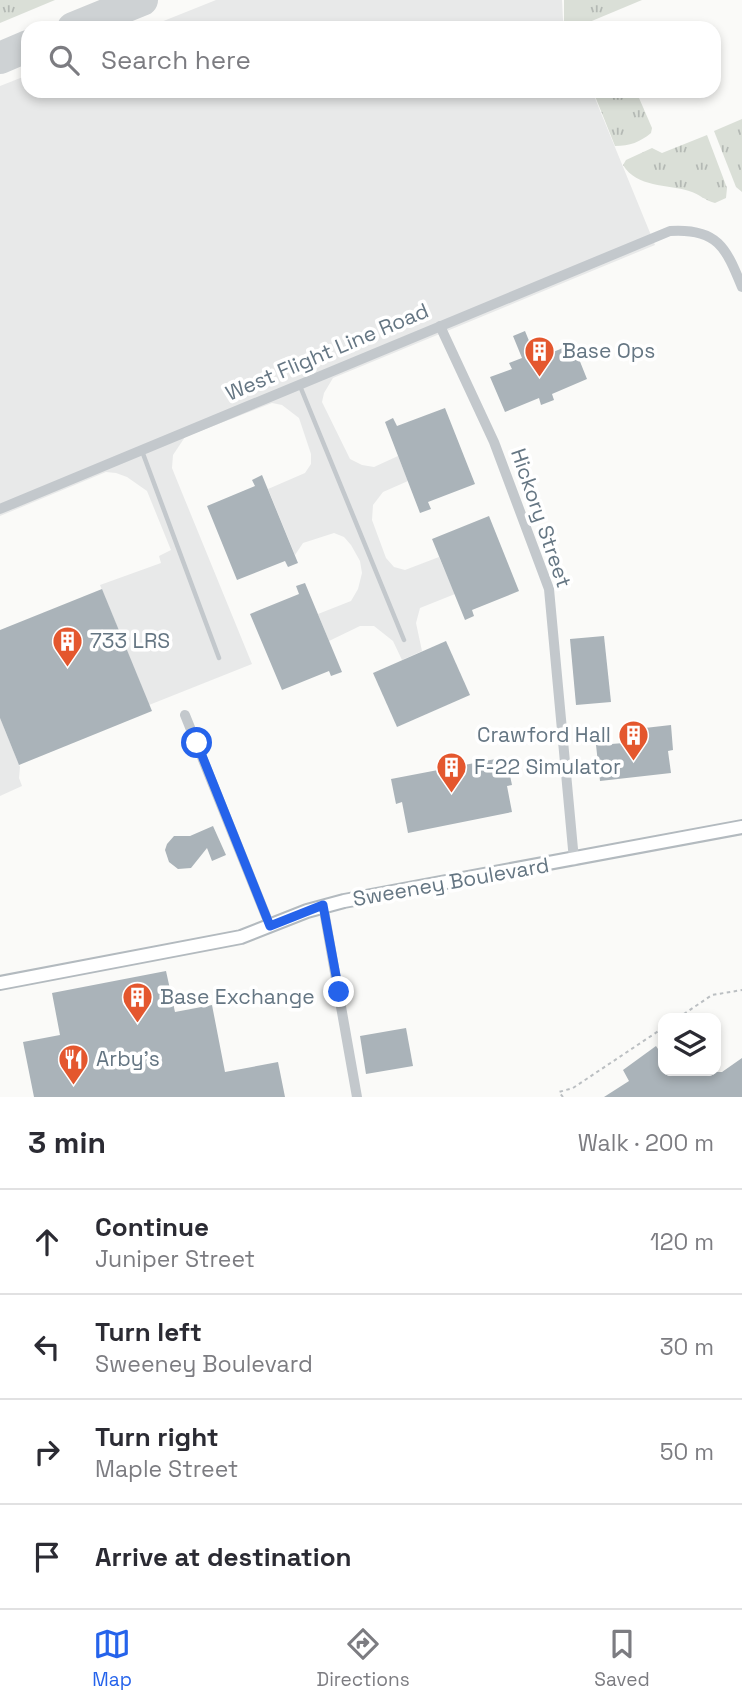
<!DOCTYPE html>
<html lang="en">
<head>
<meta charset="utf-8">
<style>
  :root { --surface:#fff; --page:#f2f2f3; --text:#2b2b33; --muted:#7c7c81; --line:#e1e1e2; --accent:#2563eb }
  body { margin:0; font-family:"Space Grotesk",sans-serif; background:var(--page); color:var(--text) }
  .controls { position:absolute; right:21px; bottom:21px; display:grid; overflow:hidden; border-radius:14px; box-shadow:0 4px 10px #0003 }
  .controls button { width:63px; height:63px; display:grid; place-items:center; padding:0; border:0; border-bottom:2px solid var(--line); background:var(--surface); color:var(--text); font:35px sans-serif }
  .stop { position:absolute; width:21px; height:21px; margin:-16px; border:5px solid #2563eb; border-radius:50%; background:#fff }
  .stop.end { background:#2563eb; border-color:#fff; box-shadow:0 2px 7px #0008 }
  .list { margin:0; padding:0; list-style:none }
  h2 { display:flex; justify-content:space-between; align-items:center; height:91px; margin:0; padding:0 28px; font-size:30px }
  h2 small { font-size:23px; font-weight:400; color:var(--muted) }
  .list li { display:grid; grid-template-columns:46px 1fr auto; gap:21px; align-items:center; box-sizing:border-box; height:105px; padding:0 28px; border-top:2px solid var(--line) }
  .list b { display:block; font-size:26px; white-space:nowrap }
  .list p { margin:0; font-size:23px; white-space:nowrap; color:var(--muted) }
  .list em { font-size:23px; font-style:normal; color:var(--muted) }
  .icon { flex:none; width:38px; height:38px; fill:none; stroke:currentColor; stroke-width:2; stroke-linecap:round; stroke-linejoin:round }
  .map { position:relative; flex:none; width:742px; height:1097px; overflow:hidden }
  .search { position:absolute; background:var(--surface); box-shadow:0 4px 10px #0003; left:21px; right:21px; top:21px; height:77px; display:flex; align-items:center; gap:18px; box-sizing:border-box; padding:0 24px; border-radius:21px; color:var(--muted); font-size:26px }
  .sheet { height:511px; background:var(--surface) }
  nav { display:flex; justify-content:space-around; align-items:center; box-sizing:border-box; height:98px; border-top:2px solid var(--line); background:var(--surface); font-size:19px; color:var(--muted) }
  nav a { display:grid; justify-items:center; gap:4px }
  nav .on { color:var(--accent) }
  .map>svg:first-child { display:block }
  .built { fill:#e8e9e9 }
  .grass { fill:url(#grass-tufts) }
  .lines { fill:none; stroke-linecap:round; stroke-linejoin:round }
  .taxiway { stroke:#ced2d4; stroke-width:32 }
  .building { fill:#aab3b9 }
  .secondary-casing { stroke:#b3babf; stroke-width:16 }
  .path { stroke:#bbbfc2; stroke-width:2; stroke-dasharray:3.5 3.5; stroke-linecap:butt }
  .lane { stroke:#c3c8cc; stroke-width:4.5 }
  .street { stroke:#c3c8cc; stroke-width:10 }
  .secondary { stroke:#fff; stroke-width:12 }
  .route { stroke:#2563eb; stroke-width:9 }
  .labels { text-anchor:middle; stroke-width:7; stroke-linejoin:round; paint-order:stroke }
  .poi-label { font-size:21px; fill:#657683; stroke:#fff; text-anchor:start }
  .street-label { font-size:21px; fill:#657683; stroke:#fff }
</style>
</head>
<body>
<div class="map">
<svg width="742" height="1097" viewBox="0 0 742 1097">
  <defs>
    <pattern id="grass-tufts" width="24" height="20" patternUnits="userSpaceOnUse" patternTransform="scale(1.75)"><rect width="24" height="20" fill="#dadfd7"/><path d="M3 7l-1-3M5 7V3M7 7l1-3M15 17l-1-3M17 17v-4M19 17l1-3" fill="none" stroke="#b4b9b4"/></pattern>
  </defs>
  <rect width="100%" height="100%" fill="#fafaf8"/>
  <!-- built -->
  <g class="built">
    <polygon points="216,0 562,0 563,20 566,28 146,28"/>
    <polygon points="28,75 28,91 592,91 655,245 333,378 324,393 322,402 350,459 362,465 374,467 398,456 408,481 383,492 373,505 372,520 386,558 394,567 405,570 439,557 455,594 420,608 416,623 422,651 402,660 393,641 374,626 360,626 329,641 318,614 351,601 358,589 362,573 360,561 351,545 344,537 334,533 303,543 295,555 268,489 305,473 311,464 311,454 299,418 282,405 272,403 185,437 173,455 172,468 176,478 252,664 149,705 100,585 161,563 159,556 171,550 147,491 127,477 116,473 106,472 0,516 0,86"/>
    <polygon points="0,718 20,767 19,778 22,786 0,796"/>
  </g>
  <!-- grass -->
  <g class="grass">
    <polygon points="0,0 55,0 0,23"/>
    <polygon points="564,0 642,0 575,28 567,28 564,21"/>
    <path d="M593,91H636L652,128L651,133C640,142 630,146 615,146Z"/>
    <polygon points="742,119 742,192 736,187 714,131"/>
    <path d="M707,135L727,188L726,198L715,203C706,201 699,194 689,191C667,184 637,188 623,165L626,160L652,148L662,153Z"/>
  </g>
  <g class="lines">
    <!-- taxiway -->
    <g class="taxiway">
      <polyline points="73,28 142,0"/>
      <polyline points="0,58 28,46"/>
    </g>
  </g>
  <!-- building -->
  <g class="building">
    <polygon points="525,331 534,353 546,349 548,354 573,344 587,379 552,394 554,400 541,405 539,398 505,412 490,377 512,369 509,363 522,358 513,336"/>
    <polygon points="445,408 475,484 428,502 431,509 420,513 385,422 393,418 397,426"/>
    <polygon points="262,475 298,563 288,567 285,561 237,580 207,506 255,486 252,480"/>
    <polygon points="489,516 519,591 472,610 474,616 465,620 432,539"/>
    <polygon points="305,583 342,672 331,676 329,671 282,690 250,614 299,594 296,586"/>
    <polygon points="102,589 152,711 19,765 0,718 0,630"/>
    <polygon points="604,636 611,702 576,705 570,639"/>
    <polygon points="446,641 470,695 397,727 373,673"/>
    <polygon points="671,725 673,750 668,751 671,773 600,781 595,736 611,735 611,744 637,742 636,729"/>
    <polygon points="506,757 512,785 507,786 512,812 408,833 402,802 396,804 391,779"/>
    <polygon points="213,826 226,855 212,861 207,848 191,868 178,869 169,862 165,850 167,844 174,836 190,836"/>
    <polygon points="166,971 175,1012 212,1005 225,1072 278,1062 285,1097 34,1097 23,1042 60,1035 52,993"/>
    <polygon points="406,1028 413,1066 366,1074 360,1036"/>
    <polygon points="656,1046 660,1052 663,1050 663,1071 722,1072 742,1058 742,1097 604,1097 629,1081 623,1070"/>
  </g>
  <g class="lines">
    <defs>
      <polyline id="secondary" points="0,983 241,937 307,911 344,901 742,827"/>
    </defs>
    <!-- secondary casing -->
    <use href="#secondary" class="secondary-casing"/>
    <!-- path -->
    <g class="path">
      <polyline points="678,1018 712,995 742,990"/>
      <polyline points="563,1097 559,1092 573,1088 663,1028"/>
    </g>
    <!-- lane -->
    <g class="lane">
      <polyline points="300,386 404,640"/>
      <polyline points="142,451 219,658"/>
    </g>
    <!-- street -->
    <g class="street">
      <polyline points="440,326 494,442 549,589 574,860"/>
      <path d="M0,509L670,231C718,228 726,248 742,287"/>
      <polyline points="185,715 270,926"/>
      <polyline points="323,905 357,1097"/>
    </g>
    <!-- secondary -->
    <use href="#secondary" class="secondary"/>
  </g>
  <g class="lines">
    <!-- route -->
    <polyline class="route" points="197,743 270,926 323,905 339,992"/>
  </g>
  <!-- icons -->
  <defs>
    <symbol id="building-pin" viewBox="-11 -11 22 30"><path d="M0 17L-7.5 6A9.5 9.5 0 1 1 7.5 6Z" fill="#e4572e" stroke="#fff"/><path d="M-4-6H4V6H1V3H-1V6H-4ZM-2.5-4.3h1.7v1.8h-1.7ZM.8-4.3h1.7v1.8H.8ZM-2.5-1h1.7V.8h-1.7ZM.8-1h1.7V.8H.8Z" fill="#fff"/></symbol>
    <symbol id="restaurant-pin" viewBox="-11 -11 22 30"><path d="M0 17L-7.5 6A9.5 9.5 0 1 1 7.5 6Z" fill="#e4572e" stroke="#fff"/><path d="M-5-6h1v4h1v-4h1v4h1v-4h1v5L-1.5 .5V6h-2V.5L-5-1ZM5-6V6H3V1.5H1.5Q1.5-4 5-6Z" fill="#fff"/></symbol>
  </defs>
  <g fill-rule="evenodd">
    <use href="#building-pin" x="522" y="334" width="35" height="47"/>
    <use href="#building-pin" x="50" y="624" width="35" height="47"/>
    <use href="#building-pin" x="616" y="718" width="35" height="47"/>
    <use href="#building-pin" x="434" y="750" width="35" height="47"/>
    <use href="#building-pin" x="120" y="980" width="35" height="47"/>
    <use href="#restaurant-pin" x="56" y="1042" width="35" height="47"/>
  </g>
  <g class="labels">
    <!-- poi labels -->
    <g class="poi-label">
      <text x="562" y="358">Base Ops</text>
      <text x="90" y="648">733 LRS</text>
      <text x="611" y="742" text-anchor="end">Crawford Hall</text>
      <text x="474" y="774">F-22 Simulator</text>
      <text x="160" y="1004">Base Exchange</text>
      <text x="96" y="1066">Arby's</text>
    </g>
    <!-- street labels -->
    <g class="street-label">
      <text transform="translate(327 352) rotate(-23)" y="7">West Flight Line Road</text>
      <text transform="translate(541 518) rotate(71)" y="7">Hickory Street</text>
      <text transform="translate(451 882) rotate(-10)" y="7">Sweeney Boulevard</text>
    </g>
  </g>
</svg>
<div class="controls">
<button><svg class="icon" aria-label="layers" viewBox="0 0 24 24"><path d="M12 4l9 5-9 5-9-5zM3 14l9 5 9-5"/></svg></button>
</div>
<div class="stop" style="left:197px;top:743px"></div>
<div class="stop end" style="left:339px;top:992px"></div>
<div class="search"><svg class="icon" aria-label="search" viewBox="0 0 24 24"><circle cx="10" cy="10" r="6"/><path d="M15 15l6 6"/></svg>Search here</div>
</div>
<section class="sheet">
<h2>3 min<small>Walk · 200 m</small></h2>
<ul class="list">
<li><svg class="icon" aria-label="ahead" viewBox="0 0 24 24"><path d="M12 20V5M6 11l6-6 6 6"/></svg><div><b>Continue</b><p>Juniper Street</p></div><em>120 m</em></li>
<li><svg class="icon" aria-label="left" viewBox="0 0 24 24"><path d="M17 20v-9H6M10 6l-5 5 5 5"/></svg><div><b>Turn left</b><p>Sweeney Boulevard</p></div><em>30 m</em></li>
<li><svg class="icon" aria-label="right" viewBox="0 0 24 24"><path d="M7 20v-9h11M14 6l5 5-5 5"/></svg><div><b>Turn right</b><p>Maple Street</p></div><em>50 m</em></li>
<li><svg class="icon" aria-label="arrive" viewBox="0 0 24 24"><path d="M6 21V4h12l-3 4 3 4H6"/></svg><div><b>Arrive at destination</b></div></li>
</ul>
</section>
<nav>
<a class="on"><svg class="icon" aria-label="map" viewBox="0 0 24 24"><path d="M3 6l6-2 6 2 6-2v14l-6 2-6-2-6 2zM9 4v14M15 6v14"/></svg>Map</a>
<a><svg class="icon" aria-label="directions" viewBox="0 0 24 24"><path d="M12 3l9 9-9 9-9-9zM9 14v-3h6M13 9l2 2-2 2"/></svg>Directions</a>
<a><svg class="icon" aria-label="saved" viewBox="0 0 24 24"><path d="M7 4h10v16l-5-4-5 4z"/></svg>Saved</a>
</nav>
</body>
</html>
